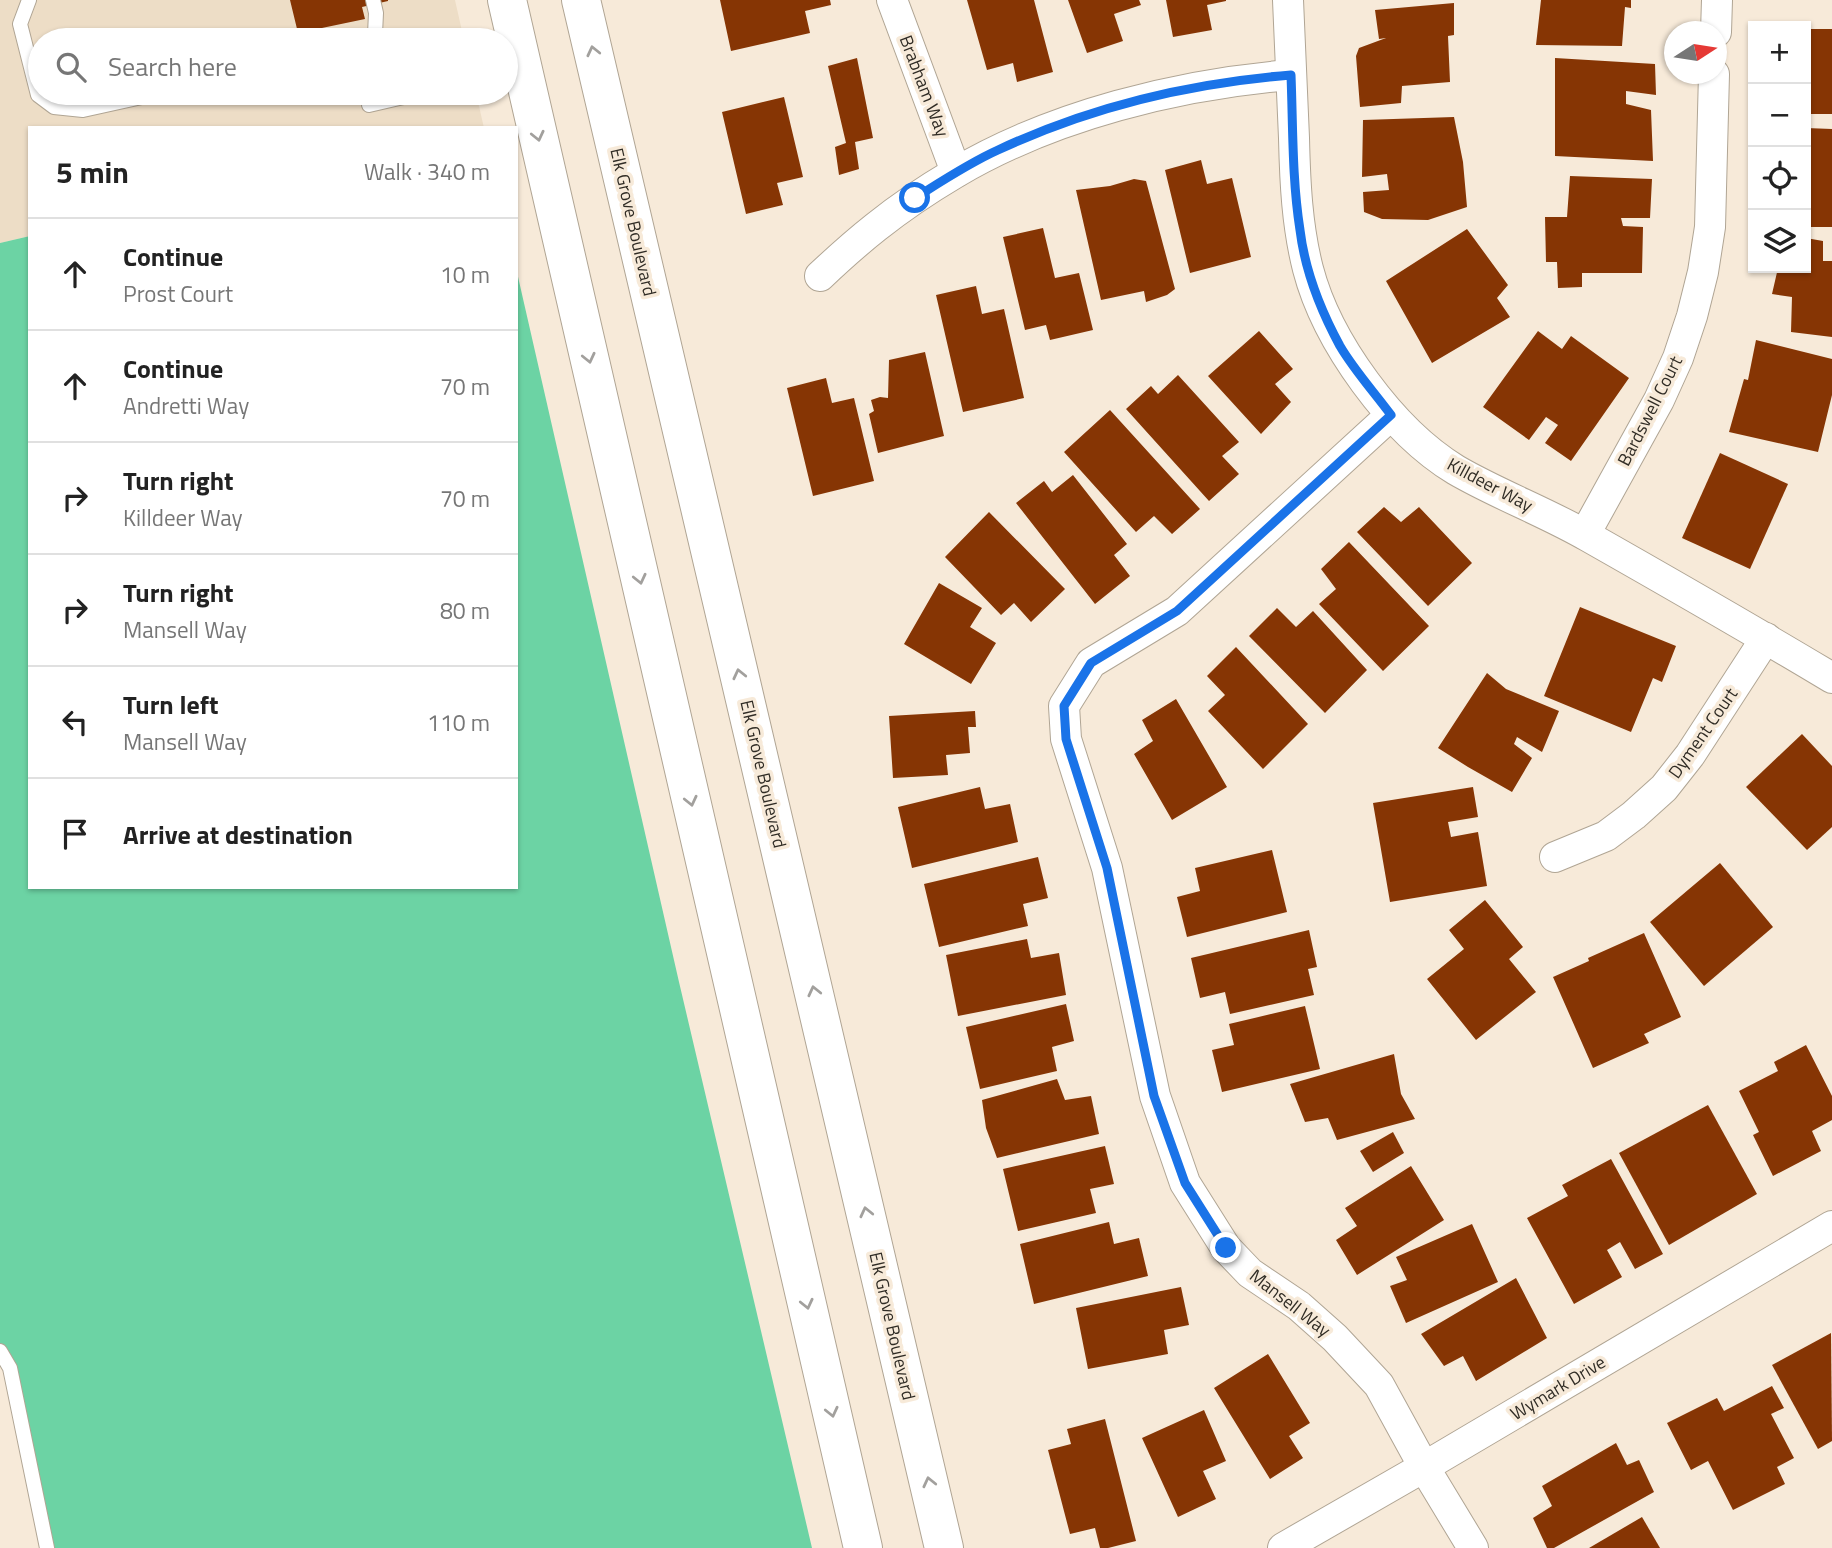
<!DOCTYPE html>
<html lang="en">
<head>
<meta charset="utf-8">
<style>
  :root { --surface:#fff; --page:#f6f6f6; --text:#222; --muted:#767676; --line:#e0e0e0 }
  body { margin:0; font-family:"Titillium Web",sans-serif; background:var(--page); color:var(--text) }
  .controls { position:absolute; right:21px; top:21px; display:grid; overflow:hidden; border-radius:0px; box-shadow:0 2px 5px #0004 }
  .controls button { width:63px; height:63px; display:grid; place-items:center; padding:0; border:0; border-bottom:2px solid var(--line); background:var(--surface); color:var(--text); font:35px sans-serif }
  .compass { position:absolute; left:1664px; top:21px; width:63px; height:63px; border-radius:50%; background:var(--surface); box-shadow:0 2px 5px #0004; rotate:78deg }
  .stop { position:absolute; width:21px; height:21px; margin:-16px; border:5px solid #1a73e8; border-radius:50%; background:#fff }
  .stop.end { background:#1a73e8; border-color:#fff; box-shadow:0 2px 7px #0008 }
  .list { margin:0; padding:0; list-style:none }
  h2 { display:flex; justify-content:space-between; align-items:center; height:91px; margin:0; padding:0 28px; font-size:30px }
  h2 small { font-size:23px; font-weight:400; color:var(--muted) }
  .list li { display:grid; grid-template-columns:46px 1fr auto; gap:21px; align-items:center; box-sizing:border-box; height:112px; padding:0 28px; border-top:2px solid var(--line) }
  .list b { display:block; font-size:26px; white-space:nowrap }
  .list p { margin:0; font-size:23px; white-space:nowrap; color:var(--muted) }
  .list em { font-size:23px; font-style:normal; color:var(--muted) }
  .icon { flex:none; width:38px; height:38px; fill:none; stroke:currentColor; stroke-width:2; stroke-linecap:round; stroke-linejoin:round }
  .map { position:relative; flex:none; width:1832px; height:1548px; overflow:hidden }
  .search { position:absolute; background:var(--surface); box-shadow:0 2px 5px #0004; left:28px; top:28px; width:490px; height:77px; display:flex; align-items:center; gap:18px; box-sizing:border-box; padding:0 24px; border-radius:38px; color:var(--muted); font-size:26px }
  .panel { position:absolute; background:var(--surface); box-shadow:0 2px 5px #0004; left:28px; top:126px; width:490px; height:763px; border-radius:0px }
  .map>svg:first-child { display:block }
  .built { fill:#edddc6 }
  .green { fill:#6cd3a4 }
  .building { fill:#863504 }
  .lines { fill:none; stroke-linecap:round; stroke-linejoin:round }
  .service-casing { stroke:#b0a594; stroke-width:16 }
  .minor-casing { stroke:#b0a594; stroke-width:32 }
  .secondary-casing { stroke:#b0a594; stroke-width:40 }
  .service { stroke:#fff; stroke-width:14 }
  .minor { stroke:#fff; stroke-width:30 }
  .secondary { stroke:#fff; stroke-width:38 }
  .oneway { stroke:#a2a09d }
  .route { stroke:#1a73e8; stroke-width:9 }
  .labels { text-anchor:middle; stroke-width:7; stroke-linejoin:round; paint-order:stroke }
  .street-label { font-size:18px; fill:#302c25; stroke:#f7ead9 }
</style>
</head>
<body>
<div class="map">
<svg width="1832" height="1548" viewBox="0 0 1832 1548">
  <rect width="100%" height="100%" fill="#f7ead9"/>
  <!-- built -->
  <polygon class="built" points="0,0 455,0 464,40 40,40 40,93 476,93 484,128 30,128 30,236 0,243"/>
  <!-- green -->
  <polygon class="green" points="30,236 30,887 516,887 516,268 679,982 812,1548 47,1548 0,1351 0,243"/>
  <!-- building -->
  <g class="building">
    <polygon points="290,0 388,0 388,1 362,7 365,19 298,33"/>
    <polygon points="720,0 830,0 831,5 805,11 810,33 731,51"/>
    <polygon points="967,0 1034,0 1053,72 1017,82 1013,63 987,70"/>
    <polygon points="1068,0 1139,0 1141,5 1114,14 1123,41 1087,53"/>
    <polygon points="1166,0 1226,0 1226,1 1207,5 1212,30 1173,37"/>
    <polygon points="1541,0 1631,0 1631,8 1625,7 1622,46 1536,45"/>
    <polygon points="1454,3 1454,35 1448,36 1450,82 1402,86 1401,103 1360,107 1356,56 1359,48 1386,38 1379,39 1375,10"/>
    <rect x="1806" y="29" width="26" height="85"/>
    <polygon points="857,58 873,138 855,142 859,169 839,175 835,147 846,143 828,66"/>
    <polygon points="1555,58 1655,64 1656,95 1626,91 1626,104 1651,110 1653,161 1555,156"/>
    <polygon points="784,97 803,177 777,183 783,205 746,214 722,112"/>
    <polygon points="1454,117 1463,162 1467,207 1428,220 1382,219 1364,212 1363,192 1389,190 1387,174 1362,177 1363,120"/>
    <polygon points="1806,128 1832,129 1832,227 1806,227"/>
    <polygon points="1201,160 1207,184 1232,178 1251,257 1190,273 1165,170"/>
    <polygon points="1570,176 1652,179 1650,218 1621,218 1623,226 1643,227 1642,273 1582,273 1582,287 1558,288 1557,262 1546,262 1545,217 1567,217"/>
    <polygon points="1134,179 1146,181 1175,289 1167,295 1146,302 1144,291 1101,300 1076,190 1110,186"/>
    <polygon points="1043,228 1055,278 1079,273 1093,330 1050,340 1046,325 1025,330 1003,237"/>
    <polygon points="1467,229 1508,285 1497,298 1510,317 1432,363 1386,281"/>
    <polygon points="1806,238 1823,241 1823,261 1832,261 1832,337 1791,332 1792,297 1772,294 1778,268 1806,268"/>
    <polygon points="976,286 982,314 1004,309 1024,398 963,412 936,295"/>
    <polygon points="1259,331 1293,369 1275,384 1291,402 1261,434 1208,376"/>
    <polygon points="1538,331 1562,349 1571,336 1629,378 1571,461 1545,443 1558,425 1546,417 1529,440 1483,407"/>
    <polygon points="1756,340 1832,359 1832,395 1818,452 1729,432 1744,379 1748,380"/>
    <polygon points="925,352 944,436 878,453 869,414 874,411 871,400 880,397 888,398 889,360"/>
    <polygon points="1178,375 1239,442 1222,456 1239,474 1209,501 1126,409 1151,386 1158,394"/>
    <polygon points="826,378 832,403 854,398 874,481 813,496 787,388"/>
    <polygon points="1110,410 1200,509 1172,534 1154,516 1136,532 1064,452"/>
    <polygon points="1720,453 1788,484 1750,569 1682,538"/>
    <polygon points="1073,475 1127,544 1114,555 1130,576 1095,604 1016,503 1044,481 1052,492"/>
    <polygon points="1384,507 1401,522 1419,507 1472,563 1428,606 1357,532"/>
    <polygon points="989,512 1065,589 1031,622 1014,603 1001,615 945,557"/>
    <polygon points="1349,542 1429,626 1383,671 1319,604 1336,589 1321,569"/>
    <polygon points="939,583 982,608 970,627 996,643 971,684 904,644"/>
    <polygon points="1580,607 1676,646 1662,682 1653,678 1631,732 1544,696"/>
    <polygon points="1277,608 1296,627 1313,611 1367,670 1325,713 1249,636"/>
    <polygon points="1236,647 1308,724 1263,769 1208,711 1225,695 1207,676"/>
    <polygon points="1487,673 1506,689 1559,711 1542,752 1517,737 1514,744 1532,758 1512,792 1468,767 1438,748"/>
    <polygon points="1176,699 1227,787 1172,820 1134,754 1153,741 1142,720"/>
    <polygon points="975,711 976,727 968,727 970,753 946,755 948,775 893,778 889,716"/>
    <polygon points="1802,734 1832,766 1832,827 1807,850 1746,787"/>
    <polygon points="980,787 985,809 1010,804 1018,842 912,868 898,807"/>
    <polygon points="1473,787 1478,817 1448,822 1451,837 1478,832 1487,886 1390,902 1373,803"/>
    <polygon points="1272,850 1287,912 1187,937 1177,897 1200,891 1195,868"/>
    <polygon points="1038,857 1048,898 1023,904 1028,926 939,947 924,884"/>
    <polygon points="1720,863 1773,927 1704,986 1650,922"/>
    <polygon points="1485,900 1523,947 1509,959 1536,992 1476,1040 1427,979 1464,949 1449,930"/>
    <polygon points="1309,930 1317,967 1308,969 1314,995 1230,1014 1225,992 1200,998 1191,958"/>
    <polygon points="1644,933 1681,1017 1644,1034 1649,1043 1593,1068 1553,977 1589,961 1588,958"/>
    <polygon points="1027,939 1031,958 1059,953 1066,995 958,1016 946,955"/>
    <polygon points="1066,1004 1074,1041 1052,1047 1057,1071 980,1089 966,1027"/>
    <polygon points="1305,1006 1320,1069 1222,1092 1212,1050 1234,1045 1229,1024"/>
    <polygon points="1806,1045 1832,1096 1832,1120 1812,1131 1821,1151 1773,1176 1753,1135 1759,1132 1739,1091 1778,1071 1774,1062"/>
    <polygon points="1394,1054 1401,1094 1415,1119 1337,1140 1328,1118 1305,1122 1290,1084"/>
    <polygon points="1057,1079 1065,1100 1091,1096 1099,1134 997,1158 986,1128 982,1100"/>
    <polygon points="1708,1105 1757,1194 1669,1245 1619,1153"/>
    <polygon points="1393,1132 1404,1153 1373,1172 1360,1151"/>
    <polygon points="1105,1146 1114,1184 1090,1189 1096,1213 1018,1231 1003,1169"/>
    <polygon points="1611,1159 1663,1254 1635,1269 1620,1242 1607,1250 1622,1277 1574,1304 1527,1218 1568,1196 1562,1185"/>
    <polygon points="1411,1166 1444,1220 1357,1275 1336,1240 1357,1226 1345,1208"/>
    <polygon points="1109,1222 1114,1244 1139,1238 1148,1276 1034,1304 1020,1244"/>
    <polygon points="1472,1224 1498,1282 1406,1323 1390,1286 1407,1280 1396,1257"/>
    <polygon points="1516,1278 1547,1338 1476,1381 1463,1356 1444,1366 1421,1334"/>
    <polygon points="1181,1287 1189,1325 1164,1330 1168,1354 1088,1369 1076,1308"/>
    <polygon points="1831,1333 1832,1441 1818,1449 1772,1365"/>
    <polygon points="1268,1354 1310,1423 1289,1436 1303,1458 1270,1479 1214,1388"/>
    <polygon points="1772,1386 1784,1408 1771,1414 1794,1458 1777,1467 1785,1484 1733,1510 1708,1461 1691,1470 1667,1423 1717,1398 1724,1411"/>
    <polygon points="1204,1410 1226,1461 1203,1471 1216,1499 1178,1517 1142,1438"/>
    <polygon points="1105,1419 1136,1541 1108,1548 1100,1548 1095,1528 1070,1534 1048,1450 1071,1444 1067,1429"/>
    <polygon points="1616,1443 1627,1465 1639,1460 1654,1492 1554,1548 1547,1548 1533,1518 1552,1506 1542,1486"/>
    <polygon points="1642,1517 1660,1548 1589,1548"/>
  </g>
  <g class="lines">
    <defs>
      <g id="service">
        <polyline points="29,0 20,24 38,95 54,107 83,110 160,93"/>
        <polyline points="368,40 375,34 376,13 373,0"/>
        <polyline points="369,105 421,93"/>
        <polyline points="0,1351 10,1368 47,1548"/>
      </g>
      <g id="minor">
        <polyline points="892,0 956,172"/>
        <path d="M1288,0C1290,46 1292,92 1294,138C1295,182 1297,226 1308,269C1327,342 1392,431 1456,470C1499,495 1546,512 1589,537C1670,583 1752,630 1832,678"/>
        <polyline points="1716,32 1717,0"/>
        <path d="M820,276C838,259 857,242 876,227C901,207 928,189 955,173C1053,115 1179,84 1291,75"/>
        <polyline points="1391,415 1177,611 1091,663 1064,706 1066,739 1107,868 1155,1096 1185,1183 1226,1248 1250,1273 1299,1306 1335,1338 1379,1385 1424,1467 1473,1548"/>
        <polyline points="1585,534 1659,400 1678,358 1692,316 1703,272 1710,227 1714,74"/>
        <polyline points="1555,857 1606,836 1634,815 1664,788 1690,755 1766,638"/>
        <polyline points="1283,1548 1424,1467 1832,1226"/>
      </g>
      <g id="secondary">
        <polyline points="507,0 863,1548"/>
        <polyline points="581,0 944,1548"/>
      </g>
    </defs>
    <!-- service casing -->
    <use href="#service" class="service-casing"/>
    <!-- minor casing -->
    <use href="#minor" class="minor-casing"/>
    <!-- secondary casing -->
    <use href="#secondary" class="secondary-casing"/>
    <!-- service -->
    <use href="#service" class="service"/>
    <!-- minor -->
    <use href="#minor" class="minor"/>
    <!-- secondary -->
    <use href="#secondary" class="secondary"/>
  </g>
  <!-- one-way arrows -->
  <defs><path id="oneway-chevron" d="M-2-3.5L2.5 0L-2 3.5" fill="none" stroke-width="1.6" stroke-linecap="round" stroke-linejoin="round" transform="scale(1.75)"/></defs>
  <g class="oneway">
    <use href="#oneway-chevron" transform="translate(593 51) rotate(-103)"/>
    <use href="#oneway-chevron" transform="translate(538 136) rotate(77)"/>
    <use href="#oneway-chevron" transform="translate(589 358) rotate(77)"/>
    <use href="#oneway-chevron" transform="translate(640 579) rotate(77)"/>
    <use href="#oneway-chevron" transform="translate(739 674) rotate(-103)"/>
    <use href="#oneway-chevron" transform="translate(691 801) rotate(77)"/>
    <use href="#oneway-chevron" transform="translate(814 991) rotate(-103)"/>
    <use href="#oneway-chevron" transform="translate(866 1212) rotate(-103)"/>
    <use href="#oneway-chevron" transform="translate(807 1304) rotate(77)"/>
    <use href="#oneway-chevron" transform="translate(832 1412) rotate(77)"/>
    <use href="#oneway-chevron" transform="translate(929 1482) rotate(-103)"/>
  </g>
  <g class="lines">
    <!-- route -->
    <path class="route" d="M915,198C942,181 969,163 998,150C1090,107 1190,83 1291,75C1293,127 1292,179 1300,230C1305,271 1321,311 1340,346C1354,370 1374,392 1391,415L1177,611L1091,663L1064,706L1066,739L1107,868L1154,1096L1185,1183L1226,1248"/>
  </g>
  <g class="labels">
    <!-- street labels -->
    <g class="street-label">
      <text transform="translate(924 86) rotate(69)" y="6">Brabham Way</text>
      <text transform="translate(633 222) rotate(77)" y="6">Elk Grove Boulevard</text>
      <text transform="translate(1650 411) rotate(-63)" y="6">Bardswell Court</text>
      <text transform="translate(1490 485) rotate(28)" y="6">Killdeer Way</text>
      <text transform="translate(1703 733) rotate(-55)" y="6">Dyment Court</text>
      <text transform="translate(763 774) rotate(77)" y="6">Elk Grove Boulevard</text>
      <text transform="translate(1290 1303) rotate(38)" y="6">Mansell Way</text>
      <text transform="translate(892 1326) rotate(77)" y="6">Elk Grove Boulevard</text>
      <text transform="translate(1558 1388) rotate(-31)" y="6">Wymark Drive</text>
    </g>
  </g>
</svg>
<div class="controls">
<button>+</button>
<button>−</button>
<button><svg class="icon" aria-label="locate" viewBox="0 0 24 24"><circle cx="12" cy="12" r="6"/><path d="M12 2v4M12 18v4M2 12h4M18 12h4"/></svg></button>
<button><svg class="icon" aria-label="layers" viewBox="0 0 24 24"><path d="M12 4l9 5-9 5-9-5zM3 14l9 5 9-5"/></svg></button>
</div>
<svg class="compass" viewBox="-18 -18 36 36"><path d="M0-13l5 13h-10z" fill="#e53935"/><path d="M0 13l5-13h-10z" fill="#767676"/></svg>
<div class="stop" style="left:915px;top:198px"></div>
<div class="stop end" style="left:1226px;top:1248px"></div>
<div class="search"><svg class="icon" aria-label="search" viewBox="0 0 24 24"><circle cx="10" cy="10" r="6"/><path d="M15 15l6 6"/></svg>Search here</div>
<section class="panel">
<h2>5 min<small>Walk · 340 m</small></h2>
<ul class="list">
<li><svg class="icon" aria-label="ahead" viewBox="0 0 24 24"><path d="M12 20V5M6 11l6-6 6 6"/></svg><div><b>Continue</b><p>Prost Court</p></div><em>10 m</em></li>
<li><svg class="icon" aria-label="ahead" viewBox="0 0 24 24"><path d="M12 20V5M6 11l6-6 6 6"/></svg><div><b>Continue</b><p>Andretti Way</p></div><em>70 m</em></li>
<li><svg class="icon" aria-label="right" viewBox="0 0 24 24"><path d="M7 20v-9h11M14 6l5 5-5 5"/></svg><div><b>Turn right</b><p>Killdeer Way</p></div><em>70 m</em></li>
<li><svg class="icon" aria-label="right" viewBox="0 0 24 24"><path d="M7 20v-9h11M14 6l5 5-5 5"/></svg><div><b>Turn right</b><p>Mansell Way</p></div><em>80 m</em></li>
<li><svg class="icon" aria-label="left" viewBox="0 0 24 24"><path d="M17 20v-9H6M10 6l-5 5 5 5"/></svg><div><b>Turn left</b><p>Mansell Way</p></div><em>110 m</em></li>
<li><svg class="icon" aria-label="arrive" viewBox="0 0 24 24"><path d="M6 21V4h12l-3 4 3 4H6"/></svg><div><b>Arrive at destination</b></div></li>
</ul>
</section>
</div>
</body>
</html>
